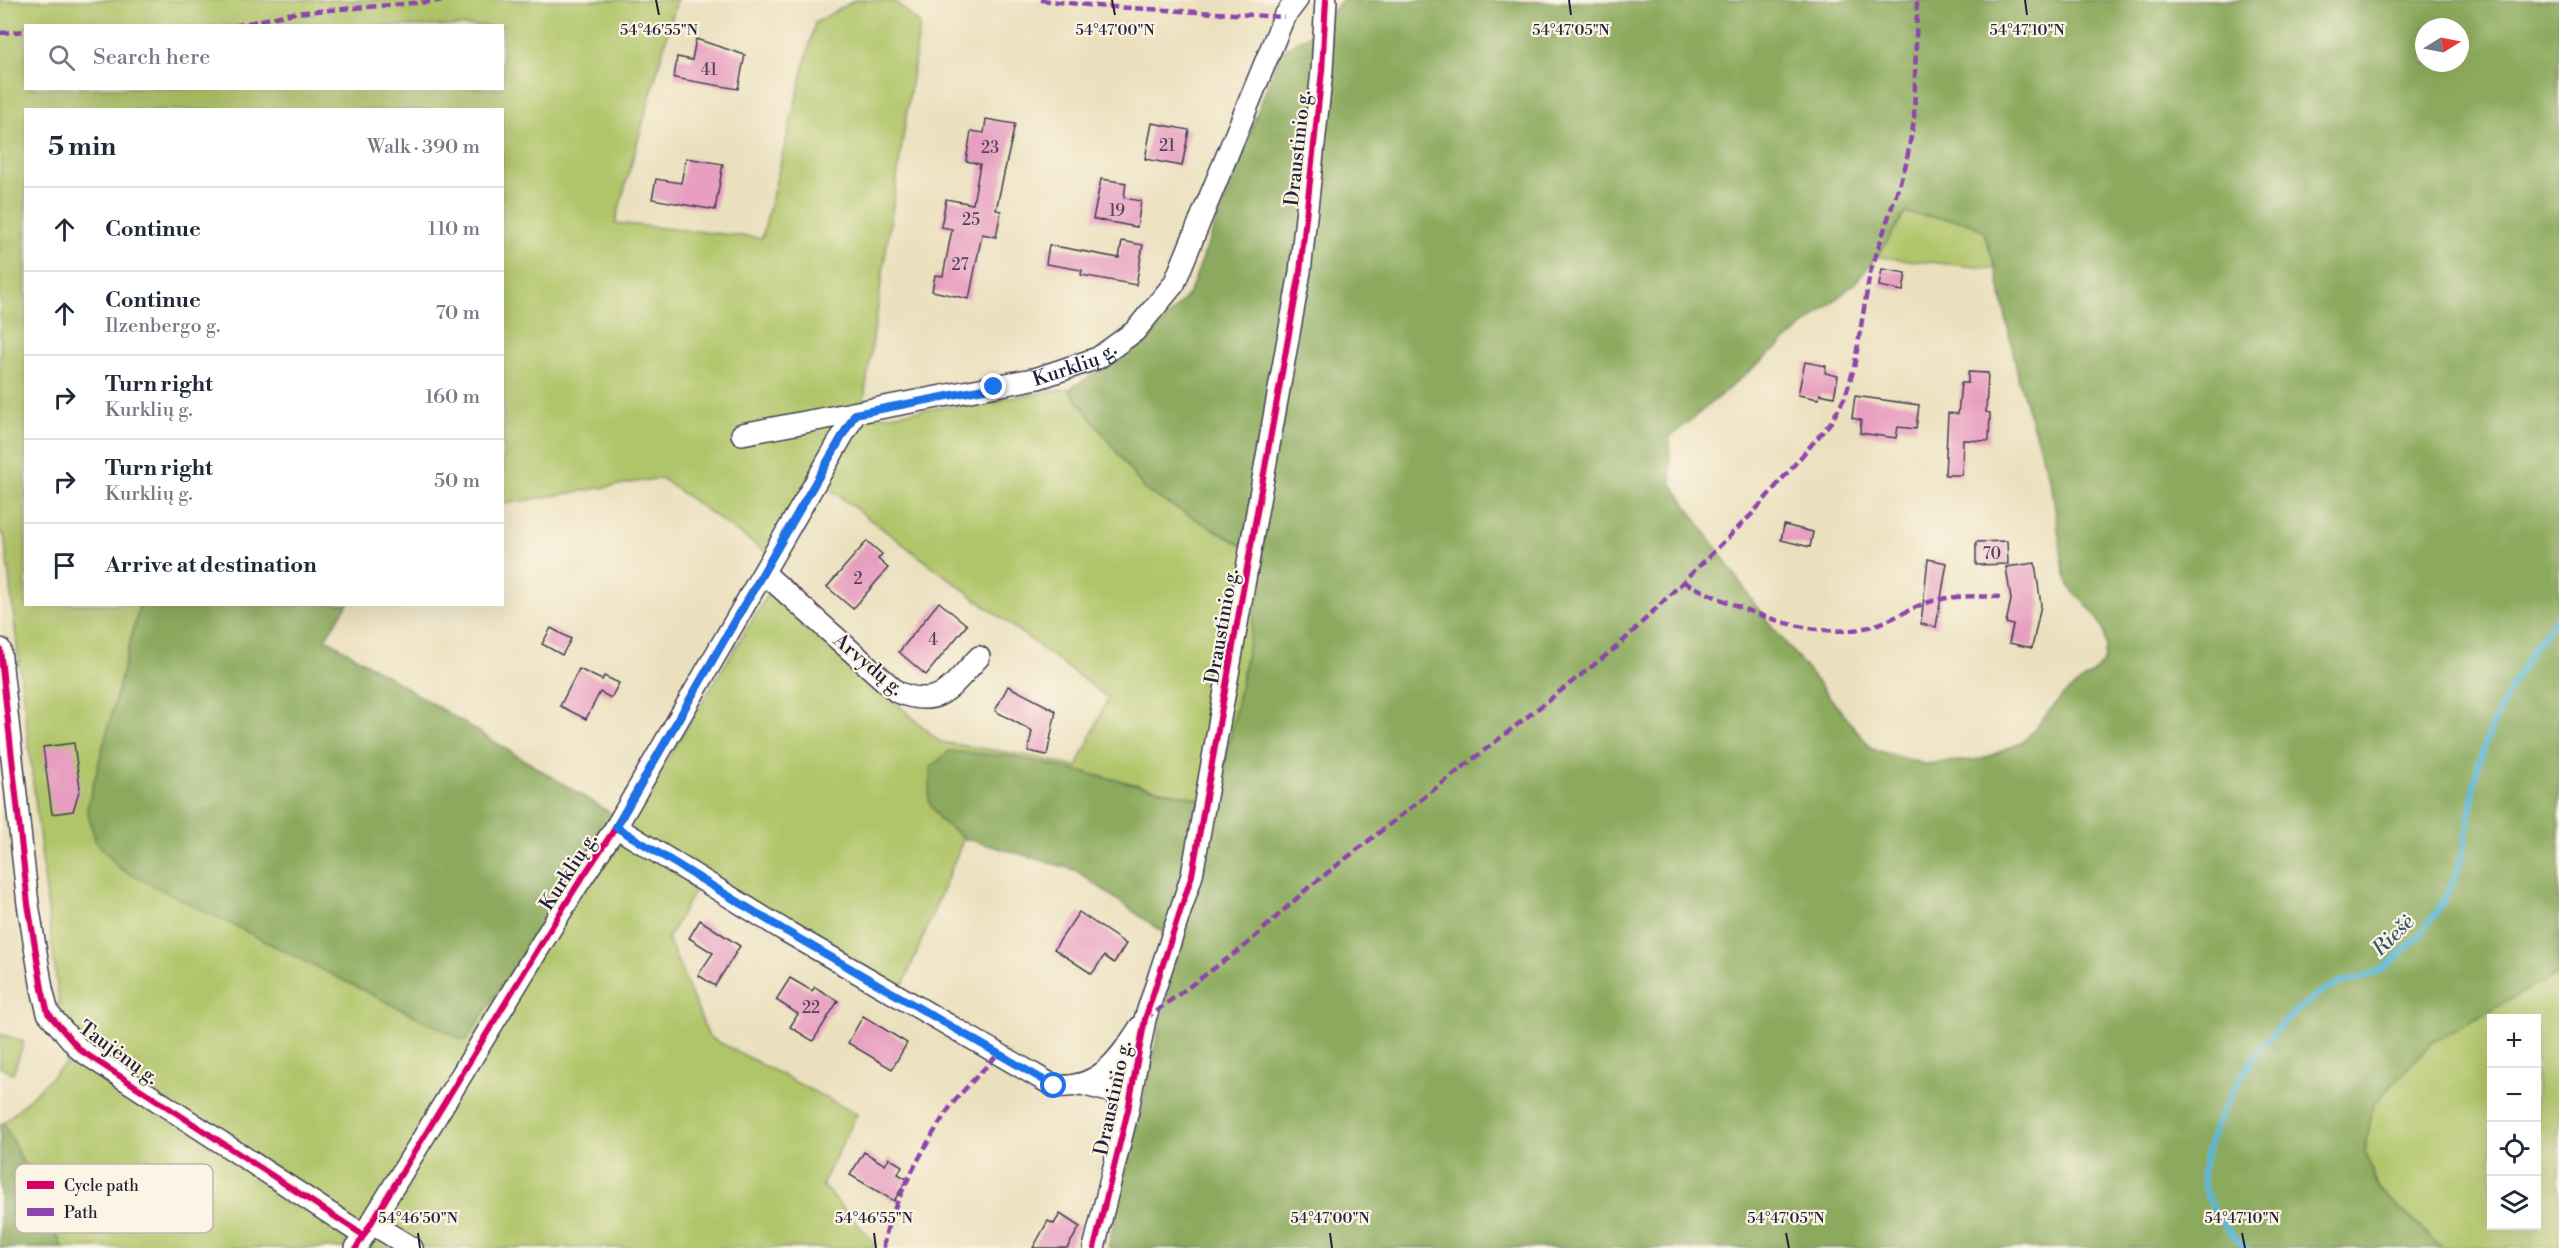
<!DOCTYPE html>
<html lang="en">
<head>
<meta charset="utf-8">
<style>
  :root { --surface:#fff; --page:#f6f6f7; --text:#1f2937; --muted:#747a83; --line:#e0e1e3 }
  body { margin:0; font-family:"Libre Bodoni",serif; background:var(--page); color:var(--text) }
  .controls { position:absolute; right:18px; bottom:18px; display:grid; overflow:hidden; border-radius:0px; box-shadow:0 6px 24px #0002 }
  .controls button { width:54px; height:54px; display:grid; place-items:center; padding:0; border:0; border-bottom:2px solid var(--line); background:var(--surface); color:var(--text); font:30px sans-serif }
  .compass { position:absolute; left:2415px; top:18px; width:54px; height:54px; border-radius:50%; background:var(--surface); box-shadow:0 6px 24px #0002; rotate:80deg }
  .stop { position:absolute; width:18px; height:18px; margin:-14px; border:4px solid #1a73e8; border-radius:50%; background:#fff }
  .stop.end { background:#1a73e8; border-color:#fff; box-shadow:0 2px 6px #0008 }
  .list { margin:0; padding:0; list-style:none }
  h2 { display:flex; justify-content:space-between; align-items:center; height:78px; margin:0; padding:0 24px; font-size:26px }
  h2 small { font-size:20px; font-weight:400; color:var(--muted) }
  .list li { display:grid; grid-template-columns:39px 1fr auto; gap:18px; align-items:center; box-sizing:border-box; height:84px; padding:0 24px; border-top:2px solid var(--line) }
  .list b { display:block; font-size:22px; white-space:nowrap }
  .list p { margin:0; font-size:20px; white-space:nowrap; color:var(--muted) }
  .list em { font-size:20px; font-style:normal; color:var(--muted) }
  .icon { flex:none; width:33px; height:33px; fill:none; stroke:currentColor; stroke-width:2; stroke-linecap:round; stroke-linejoin:round }
  .map { position:relative; flex:none; width:2559px; height:1248px; overflow:hidden }
  .search { position:absolute; background:var(--surface); box-shadow:0 6px 24px #0002; left:24px; top:24px; width:480px; height:66px; display:flex; align-items:center; gap:15px; box-sizing:border-box; padding:0 21px; border-radius:0px; color:var(--muted); font-size:22px }
  .panel { position:absolute; background:var(--surface); box-shadow:0 6px 24px #0002; left:24px; top:108px; width:480px; height:498px; border-radius:0px }
  .map>svg:first-child { display:block }
  .green { fill:#b0c569; stroke:#697452; stroke-width:1.5; fill-rule:evenodd }
  .forest { fill:#8caa5d; stroke:#57664c; stroke-width:1.5; fill-rule:evenodd }
  .lines { fill:none; stroke-linecap:round; stroke-linejoin:round }
  .stream { stroke:#59b8d8; stroke-width:6 }
  .building { fill:#e79ec0 }
  .street-casing { stroke:#403e4f; stroke-width:24 }
  .street { stroke:#fff; stroke-width:21 }
  .quiet { stroke:#8e44ad; stroke-width:4.5; stroke-dasharray:9 4.5; stroke-linecap:butt }
  .cycleway-casing { stroke:#fcf5e5; stroke-width:10 }
  .cycleway { stroke:#d6006c; stroke-width:6 }
  .route { stroke:#1a73e8; stroke-width:8 }
  .ticks { fill:none; stroke:#22223b; stroke-width:2 }
  .labels { text-anchor:middle; stroke-width:4.5; stroke-linejoin:round; paint-order:stroke }
  .number-label { font-size:16px; fill:#53415c }
  .street-label { font-size:20px; fill:#22223b; stroke:#fcf5e5 }
  .water-label { font-size:21px; font-style:italic; fill:#355672; stroke:#fcf5e5 }
  .key { fill:#fcf5e5; stroke:#bbb6b2; stroke-width:1.5 }
  .key-label { font-size:16px; fill:#22223b }
  .ticks-label { font-size:15px; text-anchor:middle; fill:#22223b; stroke:#fcf5e5; stroke-width:4.5; stroke-linejoin:round; paint-order:stroke }
</style>
</head>
<body>
<div class="map">
<svg width="2559" height="1248" viewBox="0 0 2559 1248">
  <rect width="100%" height="100%" fill="#fcf5e5"/>
  <filter id="ink" filterUnits="userSpaceOnUse"><feTurbulence type="fractalNoise" baseFrequency=".0167" numOctaves="2"/><feDisplacementMap in="SourceGraphic" scale="12" xChannelSelector="R" yChannelSelector="G"/><feConvolveMatrix kernelMatrix="1 2 1 2 8 2 1 2 1" color-interpolation-filters="sRGB"/></filter>
  <filter id="wash" filterUnits="userSpaceOnUse"><feTurbulence type="fractalNoise" baseFrequency=".008" numOctaves="4" result="noise"/><feDisplacementMap in="SourceGraphic" scale="24" xChannelSelector="R" yChannelSelector="G"/><feGaussianBlur stdDeviation="1.35" result="paint"/><feColorMatrix in="noise" values="0 0 0 0 0 0 0 0 0 0 0 0 0 0 0 0 0 1.4 0 .05"/><feComposite in="paint" operator="in"/></filter>
  <g filter="url(#wash)">
    <rect width="100%" height="100%" fill="#ebe0be"/>
    <!-- green -->
    <g class="green">
      <path d="M0,0H677L615,223L762,238L815,23L855,0H868L895,2L920,24L861,419L1069,389L1146,491L1265,558L1218,803L1015,757L949,751L940,820L964,838L902,988L705,873L668,938L709,1037L857,1114L822,1185L874,1242L875,1248H63L4,1123L66,1063L4,534H0ZM26,26H502V88H26ZM26,110H502L503,504L661,478L778,561L828,488L1108,698L1077,767L1030,756L940,742L770,591L628,824L614,815L87,809L140,604H26Z"/>
      <polygon points="1905,213 1968,222 1984,232 1996,269 1877,257"/>
      <path d="M2559,973V1248H2442L2378,1188L2365,1152L2373,1105L2431,1043ZM2492,1018H2536V1226H2492Z"/>
      <polygon points="0,1034 24,1042 13,1073 0,1068"/>
    </g>
    <!-- forest -->
    <g class="forest">
      <path d="M1342,0L1684,3L1685,0H2559V973L2431,1043L2373,1105L2365,1152L2378,1188L2442,1248H1108L1179,944L1075,870L964,838L940,820L929,802L930,768L949,751L1015,757L1218,803L1265,558L1146,491L1069,389L1144,345L1190,292L1280,52L1314,32ZM2424,27H2460V63H2424ZM1905,213L1968,222L1984,232L1996,269L2019,381L2052,488L2064,571L2070,588L2094,613L2104,631L2106,647L2104,661L2093,673L2063,695L2023,742L1982,759L1924,764L1872,749L1761,613L1671,483L1669,438L1853,285L1877,257Z"/>
      <polygon points="348,604 325,638 614,815 465,1041 120,869 95,840 87,809 140,605"/>
      <polygon points="4,1123 63,1248 0,1248 0,1125"/>
    </g>
    <g class="lines">
      <!-- stream -->
      <path class="stream" d="M2246,1248C2226,1231 2211,1211 2204,1185C2200,1169 2208,1147 2214,1132C2234,1081 2263,1036 2308,1002C2317,995 2329,986 2339,983C2351,979 2367,978 2378,971C2409,953 2436,918 2451,886C2468,851 2469,813 2476,776C2484,732 2529,648 2559,615"/>
    </g>
    <g id="blocks">
      <!-- building -->
      <g class="building">
        <polygon points="696,39 745,55 738,89 674,78 677,57 692,60"/>
        <polygon points="986,119 1015,124 996,210 1001,211 996,237 982,234 969,299 932,291 935,275 943,276 952,229 941,227 946,199 973,204 980,164 966,161 971,131 984,133"/>
        <polygon points="1152,123 1189,130 1182,166 1145,159"/>
        <polygon points="686,158 723,164 715,210 652,199 656,179 681,183"/>
        <polygon points="1101,179 1126,183 1124,198 1141,201 1137,227 1093,219"/>
        <polygon points="1122,241 1143,245 1136,285 1081,275 1082,270 1046,264 1049,245 1119,258"/>
        <polygon points="1882,269 1906,273 1903,291 1879,286"/>
        <polygon points="1805,362 1826,366 1825,373 1838,376 1834,397 1820,394 1819,399 1798,395"/>
        <polygon points="1968,372 1988,373 1986,412 1990,413 1989,441 1963,440 1962,475 1945,475 1948,413 1958,414 1961,383 1968,383"/>
        <polygon points="1855,396 1919,405 1916,429 1898,427 1896,438 1860,433 1861,420 1852,418"/>
        <polygon points="1784,525 1813,532 1810,547 1781,540"/>
        <polygon points="867,541 882,554 878,559 888,568 853,609 827,587"/>
        <polygon points="2007,541 2008,564 1976,565 1976,542"/>
        <polygon points="1928,559 1947,563 1936,627 1921,624"/>
        <polygon points="2035,563 2041,605 2032,648 2009,643 2013,625 2006,623 2011,600 2006,567"/>
        <polygon points="939,602 967,625 926,675 899,652"/>
        <polygon points="551,628 571,639 562,655 542,644"/>
        <polygon points="579,669 602,680 604,676 619,683 611,698 600,692 586,719 560,706"/>
        <polygon points="1008,686 1056,711 1047,755 1028,751 1032,731 995,711"/>
        <polygon points="74,743 80,788 73,811 52,814 43,747"/>
        <polygon points="1079,912 1126,944 1114,963 1104,956 1092,974 1054,949"/>
        <polygon points="700,920 740,946 715,986 698,975 713,953 689,938"/>
        <polygon points="790,978 812,991 815,987 838,1001 813,1041 790,1027 798,1014 776,1000"/>
        <polygon points="863,1016 907,1043 892,1069 848,1043"/>
        <polygon points="864,1152 885,1165 889,1158 902,1166 898,1174 907,1179 894,1201 850,1175"/>
        <polygon points="1060,1214 1080,1227 1067,1248 1033,1248 1048,1221 1054,1224"/>
      </g>
    </g>
  </g>
  <g filter="url(#ink)">
    <use href="#blocks" fill-opacity="0" stroke="#403e4f" stroke-width="1.5"/>
    <g class="lines">
      <defs>
        <g id="street">
          <path id="s1" d="M742,434L1038,378L1098,358L1135,331L1174,284L1284,17L1297,0"/>
          <path d="M764,573L897,692C941,710 951,686 979,657"/>
          <polyline points="0,649 28,904 42,989 48,1013 80,1050 363,1235"/>
          <path d="M616,827L784,930L1054,1086C1098,1090 1118,1061 1140,1027"/>
          <polyline points="1085,1085 1112,1092 1128,1110"/>
          <polyline points="371,1223 412,1248"/>
          <polyline points="356,1248 576,887 616,827 855,414"/>
          <polyline points="1094,1248 1128,1110 1145,1019 1192,875 1300,272 1322,71 1326,0"/>
        </g>
      </defs>
      <!-- street casing -->
      <use href="#street" class="street-casing"/>
      <!-- street -->
      <use href="#street" class="street"/>
      <!-- quiet -->
      <g class="quiet">
        <polyline points="1041,0 1097,6 1284,17"/>
        <polyline points="234,26 294,13 450,0"/>
        <polyline points="0,33 26,31"/>
        <path d="M1683,582C1735,606 1814,644 1872,626C1890,621 1906,611 1923,604C1947,595 1974,596 2000,597"/>
        <polyline points="1145,1019 1246,945 1308,888 1618,646 1752,514 1831,422 1845,397 1854,368 1870,273 1906,164 1914,121 1917,0"/>
        <path d="M884,1248C883,1218 930,1136 948,1110C962,1090 982,1072 998,1054"/>
      </g>
      <defs>
        <g id="cycleway">
          <polyline points="0,649 28,904 42,989 48,1013 80,1050 363,1235"/>
          <polyline points="356,1248 576,887 616,827 855,414"/>
          <polyline points="1094,1248 1128,1110 1145,1019 1192,875 1300,272 1322,71 1326,0"/>
        </g>
      </defs>
      <!-- cycleway casing -->
      <use href="#cycleway" class="cycleway-casing"/>
      <!-- cycleway -->
      <use href="#cycleway" class="cycleway"/>
    </g>
  </g>
  <g class="lines" filter="url(#ink)">
    <!-- route -->
    <polyline class="route" points="994,387 855,414 616,827 784,930 1054,1086"/>
  </g>
  <!-- ticks -->
  <path class="ticks" d="M656,0L659,15M1112,0L1115,15M1569,0L1571,15M2025,0L2027,15M418,1233L420,1248M874,1233L876,1248M1330,1233L1332,1248M1786,1233L1789,1248M2242,1233L2245,1248"/>
  <g class="labels">
    <!-- number labels -->
    <g class="number-label">
      <text x="709" y="75">41</text>
      <text x="1167" y="151">21</text>
      <text x="990" y="153">23</text>
      <text x="1117" y="216">19</text>
      <text x="971" y="225">25</text>
      <text x="960" y="270">27</text>
      <text x="1992" y="559">70</text>
      <text x="858" y="584">2</text>
      <text x="933" y="645">4</text>
      <text x="811" y="1013">22</text>
    </g>
    <!-- street labels -->
    <g class="street-label">
      <text transform="translate(1297 148) rotate(-84)" y="7">Draustinio g.</text>
      <text dy="7" stroke="none"><textPath href="#s1" startOffset="340">Kurklių g.</textPath></text>
      <text transform="translate(1221 626) rotate(-80)" y="7">Draustinio g.</text>
      <text transform="translate(869 664) rotate(40)" y="7">Arvydų g.</text>
      <text transform="translate(568 871) rotate(-57)" y="7">Kurklių g.</text>
      <text transform="translate(119 1052) rotate(36)" y="7">Taujėnų g.</text>
      <text transform="translate(1112 1098) rotate(-78)" y="7">Draustinio g.</text>
    </g>
    <!-- water labels -->
    <g class="water-label">
      <text transform="translate(2393 935) rotate(-44)" y="7">Riešė</text>
    </g>
  </g>
  <!-- legend -->
  <rect x="15" y="1164" width="198" height="69" rx="9" class="key"/>
  <rect x="27" y="1181" width="27" height="8" fill="#d6006c"/>
  <rect x="27" y="1208" width="27" height="8" fill="#8e44ad"/>
  <g class="key-label">
    <text x="64" y="1191">Cycle path</text>
    <text x="64" y="1218">Path</text>
  </g>
  <g class="ticks-label">
    <text x="2027" y="35">54°47'10"N</text>
    <text x="659" y="35">54°46'55"N</text>
    <text x="1115" y="35">54°47'00"N</text>
    <text x="1571" y="35">54°47'05"N</text>
    <text x="418" y="1223">54°46'50"N</text>
    <text x="874" y="1223">54°46'55"N</text>
    <text x="1330" y="1223">54°47'00"N</text>
    <text x="1786" y="1223">54°47'05"N</text>
    <text x="2242" y="1223">54°47'10"N</text>
  </g>
</svg>
<div class="controls">
<button>+</button>
<button>−</button>
<button><svg class="icon" aria-label="locate" viewBox="0 0 24 24"><circle cx="12" cy="12" r="6"/><path d="M12 2v4M12 18v4M2 12h4M18 12h4"/></svg></button>
<button><svg class="icon" aria-label="layers" viewBox="0 0 24 24"><path d="M12 4l9 5-9 5-9-5zM3 14l9 5 9-5"/></svg></button>
</div>
<svg class="compass" viewBox="-18 -18 36 36"><path d="M0-13l5 13h-10z" fill="#e53935"/><path d="M0 13l5-13h-10z" fill="#747a83"/></svg>
<div class="stop" style="left:1054px;top:1086px"></div>
<div class="stop end" style="left:994px;top:387px"></div>
<div class="search"><svg class="icon" aria-label="search" viewBox="0 0 24 24"><circle cx="10" cy="10" r="6"/><path d="M15 15l6 6"/></svg>Search here</div>
<section class="panel">
<h2>5 min<small>Walk · 390 m</small></h2>
<ul class="list">
<li><svg class="icon" aria-label="ahead" viewBox="0 0 24 24"><path d="M12 20V5M6 11l6-6 6 6"/></svg><div><b>Continue</b></div><em>110 m</em></li>
<li><svg class="icon" aria-label="ahead" viewBox="0 0 24 24"><path d="M12 20V5M6 11l6-6 6 6"/></svg><div><b>Continue</b><p>Ilzenbergo g.</p></div><em>70 m</em></li>
<li><svg class="icon" aria-label="right" viewBox="0 0 24 24"><path d="M7 20v-9h11M14 6l5 5-5 5"/></svg><div><b>Turn right</b><p>Kurklių g.</p></div><em>160 m</em></li>
<li><svg class="icon" aria-label="right" viewBox="0 0 24 24"><path d="M7 20v-9h11M14 6l5 5-5 5"/></svg><div><b>Turn right</b><p>Kurklių g.</p></div><em>50 m</em></li>
<li><svg class="icon" aria-label="arrive" viewBox="0 0 24 24"><path d="M6 21V4h12l-3 4 3 4H6"/></svg><div><b>Arrive at destination</b></div></li>
</ul>
</section>
</div>
</body>
</html>
